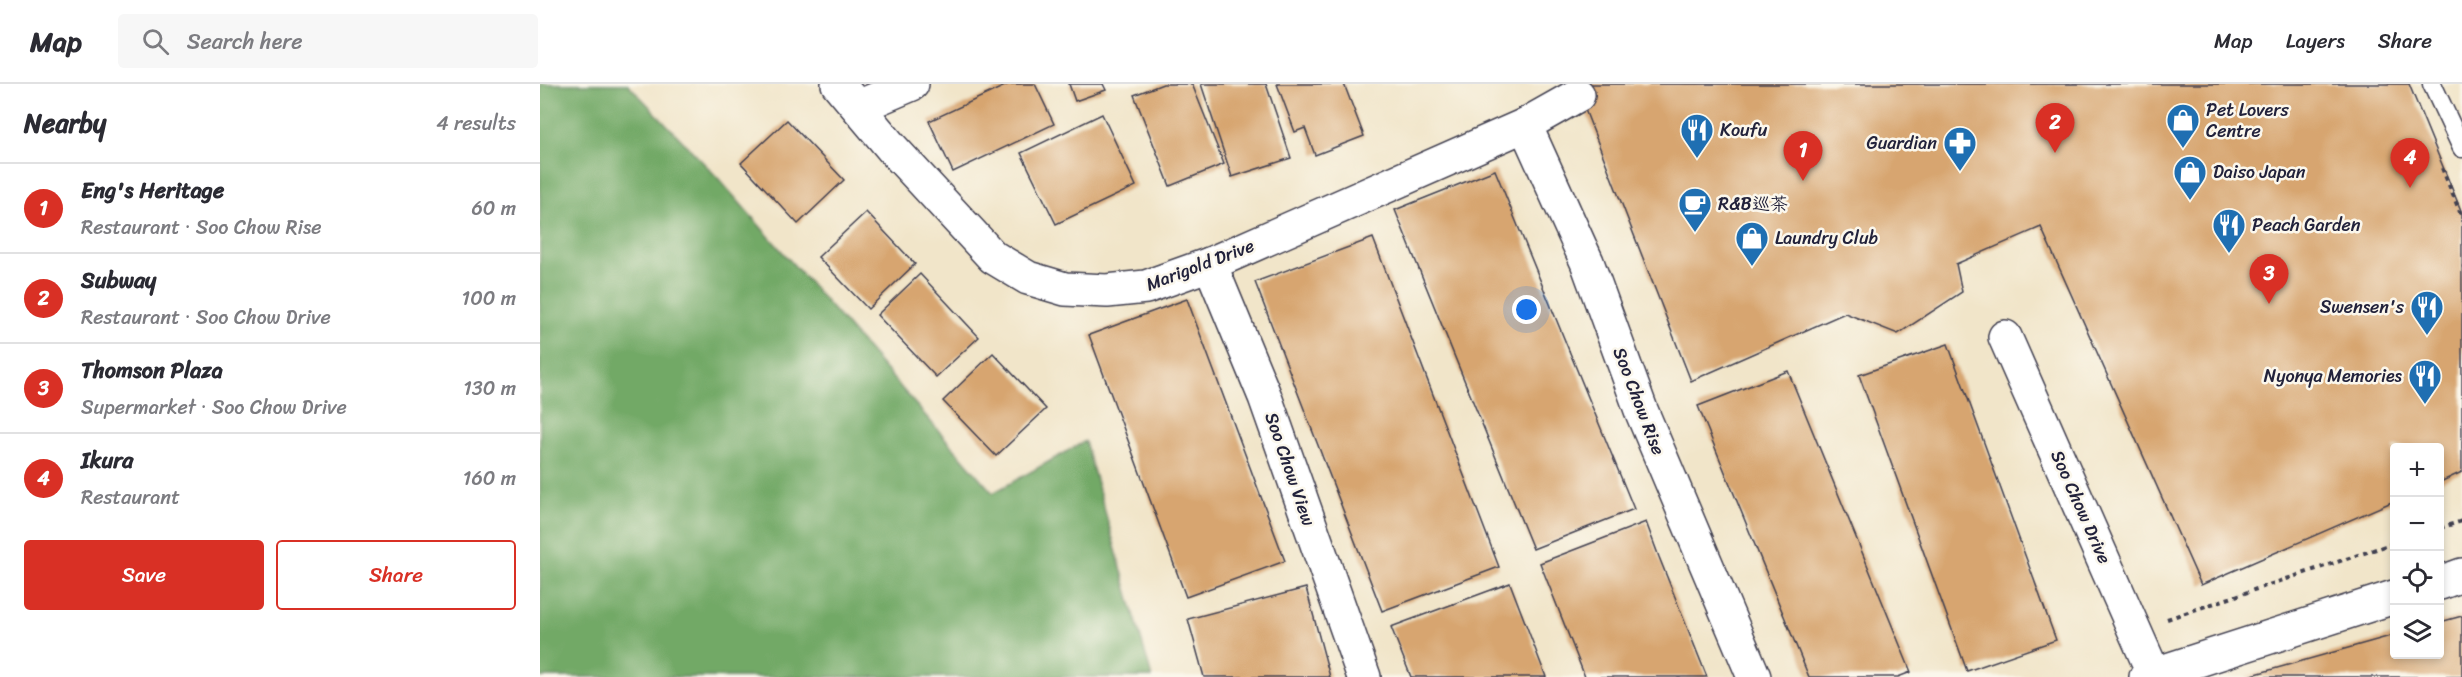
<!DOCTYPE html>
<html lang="en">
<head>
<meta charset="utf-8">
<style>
  :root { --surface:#fff; --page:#f7f7f7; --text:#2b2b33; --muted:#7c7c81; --line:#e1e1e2; --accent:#d93025 }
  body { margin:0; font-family:Sriracha,"LXGW WenKai TC",sans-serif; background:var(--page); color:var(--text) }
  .controls { position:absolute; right:18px; bottom:18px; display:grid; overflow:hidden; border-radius:6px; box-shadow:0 3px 9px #0003 }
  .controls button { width:54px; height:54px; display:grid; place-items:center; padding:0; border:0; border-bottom:2px solid var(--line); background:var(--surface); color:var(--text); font:30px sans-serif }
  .you { position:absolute; left:987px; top:226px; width:21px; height:21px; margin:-15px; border:4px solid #fff; border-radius:50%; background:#1a73e8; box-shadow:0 0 0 9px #1a73e833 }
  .badge { display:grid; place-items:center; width:39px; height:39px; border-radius:50%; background:var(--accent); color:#fff; font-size:20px; font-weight:700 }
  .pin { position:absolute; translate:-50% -50px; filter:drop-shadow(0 2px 3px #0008) }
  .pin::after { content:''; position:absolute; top:32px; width:21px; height:18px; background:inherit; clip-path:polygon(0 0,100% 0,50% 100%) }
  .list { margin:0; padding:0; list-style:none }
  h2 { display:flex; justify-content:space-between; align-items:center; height:78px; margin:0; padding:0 24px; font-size:26px }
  h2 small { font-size:20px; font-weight:400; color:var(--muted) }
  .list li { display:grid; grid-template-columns:39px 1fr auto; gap:18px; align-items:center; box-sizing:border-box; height:90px; padding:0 24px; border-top:2px solid var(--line) }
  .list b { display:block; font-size:22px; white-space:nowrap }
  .list p { margin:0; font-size:20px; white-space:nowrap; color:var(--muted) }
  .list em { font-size:20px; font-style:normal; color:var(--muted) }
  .actions { display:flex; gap:12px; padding:18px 24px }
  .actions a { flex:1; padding:14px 0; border:2px solid var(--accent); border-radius:6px; text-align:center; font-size:21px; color:var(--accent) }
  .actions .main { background:var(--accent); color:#fff }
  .icon { flex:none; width:33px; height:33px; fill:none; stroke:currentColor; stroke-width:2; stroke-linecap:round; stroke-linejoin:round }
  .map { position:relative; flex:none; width:1922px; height:593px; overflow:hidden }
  header { display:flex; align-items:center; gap:36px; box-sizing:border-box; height:84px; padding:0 30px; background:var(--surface); border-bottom:2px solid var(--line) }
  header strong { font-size:28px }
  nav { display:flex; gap:33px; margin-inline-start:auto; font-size:21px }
  .search { width:420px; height:54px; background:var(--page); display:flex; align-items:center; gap:15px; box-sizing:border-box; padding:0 21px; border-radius:6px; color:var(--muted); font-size:22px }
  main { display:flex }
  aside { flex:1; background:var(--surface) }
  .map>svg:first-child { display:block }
  .forest { fill:#72a966; stroke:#4a6650; stroke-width:1.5 }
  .building { fill:#d7a56f }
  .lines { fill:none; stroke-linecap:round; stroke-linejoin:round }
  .service-casing { stroke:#413f50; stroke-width:21 }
  .minor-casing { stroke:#413f50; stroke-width:36 }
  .path { stroke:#413f50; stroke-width:4; stroke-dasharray:4.5 4.5; stroke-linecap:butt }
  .service { stroke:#fff; stroke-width:18 }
  .minor { stroke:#fff; stroke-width:33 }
  .labels { text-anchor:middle; stroke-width:5; stroke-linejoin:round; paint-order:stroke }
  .poi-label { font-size:18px; fill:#22223b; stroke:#fbf7ec; text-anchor:start }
  .street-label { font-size:18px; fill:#22223b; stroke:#fbf7ec }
</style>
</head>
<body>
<header>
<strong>Map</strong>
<div class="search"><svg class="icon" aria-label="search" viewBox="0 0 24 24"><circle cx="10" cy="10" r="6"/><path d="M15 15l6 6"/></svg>Search here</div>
<nav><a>Map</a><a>Layers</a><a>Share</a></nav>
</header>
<main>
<aside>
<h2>Nearby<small>4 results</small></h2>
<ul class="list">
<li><span class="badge">1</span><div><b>Eng's Heritage</b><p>Restaurant · Soo Chow Rise</p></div><em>60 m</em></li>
<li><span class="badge">2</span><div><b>Subway</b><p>Restaurant · Soo Chow Drive</p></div><em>100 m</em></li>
<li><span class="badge">3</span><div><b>Thomson Plaza</b><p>Supermarket · Soo Chow Drive</p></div><em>130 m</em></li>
<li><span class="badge">4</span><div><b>Ikura</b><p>Restaurant</p></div><em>160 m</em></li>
</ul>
<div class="actions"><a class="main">Save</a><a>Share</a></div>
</aside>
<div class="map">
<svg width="1922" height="593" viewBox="0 0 1922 593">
  <rect width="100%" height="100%" fill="#fbf7ec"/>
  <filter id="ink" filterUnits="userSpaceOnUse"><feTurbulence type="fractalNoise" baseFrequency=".0167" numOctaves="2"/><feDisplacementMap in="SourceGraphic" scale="12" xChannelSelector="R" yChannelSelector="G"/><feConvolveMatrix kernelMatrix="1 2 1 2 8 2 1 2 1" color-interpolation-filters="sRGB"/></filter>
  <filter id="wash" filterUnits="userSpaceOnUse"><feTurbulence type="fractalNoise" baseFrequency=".008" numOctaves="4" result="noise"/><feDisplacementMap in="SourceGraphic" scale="24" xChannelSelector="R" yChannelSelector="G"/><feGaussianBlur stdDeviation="1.35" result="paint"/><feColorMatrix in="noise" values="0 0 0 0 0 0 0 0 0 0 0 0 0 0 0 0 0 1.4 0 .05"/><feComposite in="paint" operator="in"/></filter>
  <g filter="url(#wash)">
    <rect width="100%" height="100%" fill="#f1e5c9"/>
    <!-- forest -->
    <polygon class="forest" points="0,0 88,0 178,94 453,409 545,357 612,593 0,593"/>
    <g id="blocks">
      <!-- building -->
      <g class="building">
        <polygon points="469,0 495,0 514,40 413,88 389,37"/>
        <polygon points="529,0 563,0 566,6 535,17"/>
        <polygon points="623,0 652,0 684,80 630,102 594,11"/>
        <polygon points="661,0 726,0 751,74 692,93"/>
        <polygon points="737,0 804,0 824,52 775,71 765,44 755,48"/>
        <polygon points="1035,0 1869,0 1922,129 1922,388 1900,398 1899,363 1854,363 1854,417 1661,501 1501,143 1416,180 1422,208 1358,250 1305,229 1151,297"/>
        <polygon points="562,30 596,102 516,140 481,69"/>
        <polygon points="247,36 304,96 258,140 201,79"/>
        <polygon points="955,86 1094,425 993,465 855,126"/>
        <polygon points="326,128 375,180 328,225 278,173"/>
        <polygon points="833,154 959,483 842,527 715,198"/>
        <polygon points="380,190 439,253 396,293 337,231"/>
        <polygon points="647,215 745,477 646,513 549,251"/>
        <polygon points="1408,260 1516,556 1427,587 1319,291"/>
        <polygon points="453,269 506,325 456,372 403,317"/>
        <polygon points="1248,287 1371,588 1358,593 1269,593 1158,322"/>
        <polygon points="1106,438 1119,473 1167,593 1045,593 1014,514 1000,479"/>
        <polygon points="970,499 1006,593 871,593 851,543"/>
        <polygon points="766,504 790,593 664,593 648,535"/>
        <polygon points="1922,532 1922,593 1705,593 1854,551 1854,570 1900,570 1900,538"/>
      </g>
    </g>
  </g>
  <g filter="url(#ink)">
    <use href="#blocks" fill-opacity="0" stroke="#413f50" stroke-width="1.5"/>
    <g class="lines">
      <defs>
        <polyline id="service" points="1892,0 1922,64"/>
        <g id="minor">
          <polyline points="298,0 351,63 453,173 488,194 525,205 567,207 606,203 670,180 985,41 1038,11"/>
          <polyline points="318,23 372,0"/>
          <polyline points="985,41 1047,178 1101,326 1214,593"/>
          <polyline points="670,180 725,313 824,593"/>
          <polyline points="1465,253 1615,593"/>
          <polyline points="1900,499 1922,491"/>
          <polyline points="1606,593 1854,513"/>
        </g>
      </defs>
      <!-- service casing -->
      <use href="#service" class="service-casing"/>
      <!-- minor casing -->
      <use href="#minor" class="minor-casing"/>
      <!-- path -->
      <g class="path">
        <polyline points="1902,84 1922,133"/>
        <polyline points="1900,444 1922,437"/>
        <polyline points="1627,535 1854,459"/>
      </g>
      <!-- service -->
      <use href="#service" class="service"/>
      <!-- minor -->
      <use href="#minor" class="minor"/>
    </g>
  </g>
  <!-- icons -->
  <defs>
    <symbol id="shop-pin" viewBox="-11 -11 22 30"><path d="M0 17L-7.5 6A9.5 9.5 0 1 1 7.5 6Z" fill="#1f6fb2" stroke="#fbf7ec"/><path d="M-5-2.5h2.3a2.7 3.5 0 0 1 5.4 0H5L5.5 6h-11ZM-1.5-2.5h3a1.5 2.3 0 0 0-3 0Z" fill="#fff"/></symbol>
    <symbol id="restaurant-pin" viewBox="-11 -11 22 30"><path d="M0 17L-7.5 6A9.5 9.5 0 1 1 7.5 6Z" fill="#1f6fb2" stroke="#fbf7ec"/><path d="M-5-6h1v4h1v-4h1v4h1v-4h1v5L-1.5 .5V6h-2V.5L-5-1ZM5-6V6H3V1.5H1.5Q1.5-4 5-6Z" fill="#fff"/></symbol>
    <symbol id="pharmacy-pin" viewBox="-11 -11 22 30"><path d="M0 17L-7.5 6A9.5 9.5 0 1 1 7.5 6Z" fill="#1f6fb2" stroke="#fbf7ec"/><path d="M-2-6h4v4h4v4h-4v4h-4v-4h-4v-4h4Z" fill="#fff"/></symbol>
    <symbol id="cafe-pin" viewBox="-11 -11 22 30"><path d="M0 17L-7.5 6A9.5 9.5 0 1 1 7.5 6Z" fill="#1f6fb2" stroke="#fbf7ec"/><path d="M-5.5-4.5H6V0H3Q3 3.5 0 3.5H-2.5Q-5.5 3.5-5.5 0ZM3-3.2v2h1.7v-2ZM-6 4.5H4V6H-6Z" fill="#fff"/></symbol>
  </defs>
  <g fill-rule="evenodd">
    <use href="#shop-pin" x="1624" y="17" width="38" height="52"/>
    <use href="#restaurant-pin" x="1138" y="27" width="38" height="52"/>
    <use href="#pharmacy-pin" x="1401" y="40" width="38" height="52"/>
    <use href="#shop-pin" x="1631" y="69" width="38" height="52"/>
    <use href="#cafe-pin" x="1136" y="101" width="38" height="52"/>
    <use href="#restaurant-pin" x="1670" y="122" width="38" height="52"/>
    <use href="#shop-pin" x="1193" y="135" width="38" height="52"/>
    <use href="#restaurant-pin" x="1868" y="204" width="38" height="52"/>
    <use href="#restaurant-pin" x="1866" y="273" width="38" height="52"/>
  </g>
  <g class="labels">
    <!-- poi labels -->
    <g class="poi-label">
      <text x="1666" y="32">Pet Lovers<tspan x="1666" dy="21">Centre</tspan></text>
      <text x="1180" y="52">Koufu</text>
      <text x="1397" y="65" text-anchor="end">Guardian</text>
      <text x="1673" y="94">Daiso Japan</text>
      <text x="1178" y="126">R&amp;B巡茶</text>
      <text x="1712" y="147">Peach Garden</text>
      <text x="1235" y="160">Laundry Club</text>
      <text x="1864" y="229" text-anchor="end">Swensen's</text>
      <text x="1862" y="298" text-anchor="end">Nyonya Memories</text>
    </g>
    <!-- street labels -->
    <g class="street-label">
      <text transform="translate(660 181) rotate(-21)" y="6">Marigold Drive</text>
      <text transform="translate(1099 317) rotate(69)" y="6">Soo Chow Rise</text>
      <text transform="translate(750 385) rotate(71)" y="6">Soo Chow View</text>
      <text transform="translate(1541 423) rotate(66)" y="6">Soo Chow Drive</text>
    </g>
  </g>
</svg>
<div class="controls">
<button>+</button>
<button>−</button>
<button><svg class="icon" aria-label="locate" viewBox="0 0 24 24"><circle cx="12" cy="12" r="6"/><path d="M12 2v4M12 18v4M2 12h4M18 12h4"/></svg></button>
<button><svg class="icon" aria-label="layers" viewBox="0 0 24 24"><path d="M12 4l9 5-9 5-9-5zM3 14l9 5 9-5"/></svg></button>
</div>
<div class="you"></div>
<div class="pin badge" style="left:1263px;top:97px">1</div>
<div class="pin badge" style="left:1515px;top:69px">2</div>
<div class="pin badge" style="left:1729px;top:220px">3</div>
<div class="pin badge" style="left:1870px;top:104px">4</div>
</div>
</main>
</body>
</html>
